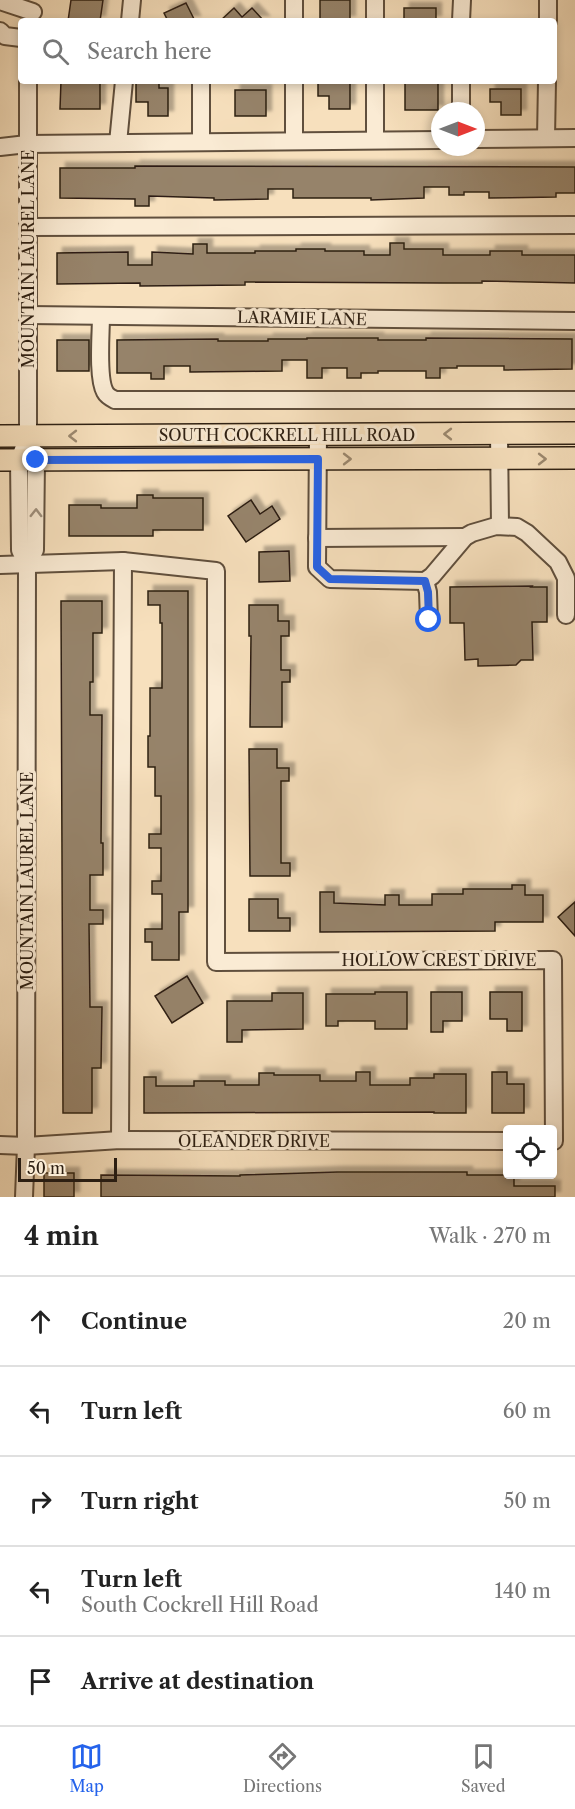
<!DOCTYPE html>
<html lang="en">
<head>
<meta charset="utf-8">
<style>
  :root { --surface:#fff; --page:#f2f2f2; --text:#222; --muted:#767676; --line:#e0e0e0; --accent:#2563eb }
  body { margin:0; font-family:"Libre Caslon Text",serif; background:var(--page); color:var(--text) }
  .controls { position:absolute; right:18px; bottom:18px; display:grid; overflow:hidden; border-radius:6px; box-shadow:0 3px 9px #0003 }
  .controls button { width:54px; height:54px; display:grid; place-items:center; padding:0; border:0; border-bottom:2px solid var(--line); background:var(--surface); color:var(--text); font:30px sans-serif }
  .compass { position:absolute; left:431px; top:102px; width:54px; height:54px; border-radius:50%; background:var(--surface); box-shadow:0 3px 9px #0003; rotate:90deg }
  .scale { position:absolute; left:18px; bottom:15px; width:99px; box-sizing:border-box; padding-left:6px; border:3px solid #2d1f12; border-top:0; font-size:16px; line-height:21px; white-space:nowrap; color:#2d1f12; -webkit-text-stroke:4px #faebd4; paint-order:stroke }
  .stop { position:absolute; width:18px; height:18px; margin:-14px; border:4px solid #2563eb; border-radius:50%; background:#fff }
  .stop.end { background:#2563eb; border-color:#fff; box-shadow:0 2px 6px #0008 }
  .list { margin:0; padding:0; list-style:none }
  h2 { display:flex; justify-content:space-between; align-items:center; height:78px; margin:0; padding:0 24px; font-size:26px }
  h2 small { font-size:20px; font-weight:400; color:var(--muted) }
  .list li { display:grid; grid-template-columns:39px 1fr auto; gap:18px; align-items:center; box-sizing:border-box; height:90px; padding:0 24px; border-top:2px solid var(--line) }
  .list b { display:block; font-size:22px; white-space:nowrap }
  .list p { margin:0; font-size:20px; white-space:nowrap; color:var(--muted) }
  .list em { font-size:20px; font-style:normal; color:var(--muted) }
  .icon { flex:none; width:33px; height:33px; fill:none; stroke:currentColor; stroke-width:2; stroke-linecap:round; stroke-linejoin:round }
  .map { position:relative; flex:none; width:575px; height:1197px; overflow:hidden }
  .search { position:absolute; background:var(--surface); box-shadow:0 3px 9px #0003; left:18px; right:18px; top:18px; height:66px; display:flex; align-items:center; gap:15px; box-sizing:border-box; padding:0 21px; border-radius:6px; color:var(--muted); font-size:22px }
  .sheet { height:528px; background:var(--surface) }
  nav { display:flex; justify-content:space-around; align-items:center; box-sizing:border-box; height:84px; border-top:2px solid var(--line); background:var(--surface); font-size:16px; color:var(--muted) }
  nav a { display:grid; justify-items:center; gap:3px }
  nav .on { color:var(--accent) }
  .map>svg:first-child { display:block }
  .building { fill:#96836b; stroke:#2d1f12; stroke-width:1.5; filter:url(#shadow) }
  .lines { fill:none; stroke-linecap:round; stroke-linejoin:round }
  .minor-casing { stroke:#604f3d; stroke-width:20 }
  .major-casing { stroke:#2d1f12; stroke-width:24 }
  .minor { stroke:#faebd4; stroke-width:16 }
  .major { stroke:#f7e0bd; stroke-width:21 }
  .oneway { stroke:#9c8970 }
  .oneway2 { stroke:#9e8f7d }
  .route { stroke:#2563eb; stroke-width:8 }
  .labels { text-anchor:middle; stroke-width:6; stroke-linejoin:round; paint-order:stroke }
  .street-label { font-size:16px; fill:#2d1f12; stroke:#faebd4 }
</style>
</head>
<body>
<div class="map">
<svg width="575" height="1197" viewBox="0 0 575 1197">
  <defs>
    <filter id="shadow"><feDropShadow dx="5.5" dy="-5.5" stdDeviation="1.5" flood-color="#0004"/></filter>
  </defs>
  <rect width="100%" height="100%" fill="#f7e0bd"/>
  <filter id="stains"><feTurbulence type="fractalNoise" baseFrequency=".00333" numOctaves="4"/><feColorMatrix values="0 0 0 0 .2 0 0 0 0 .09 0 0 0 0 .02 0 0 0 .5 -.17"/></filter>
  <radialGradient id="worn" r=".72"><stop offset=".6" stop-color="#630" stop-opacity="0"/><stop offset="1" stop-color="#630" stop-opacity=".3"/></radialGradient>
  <!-- building -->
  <g class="building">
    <polygon points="71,0 103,0 100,21 68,21"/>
    <rect x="320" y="0" width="30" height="21"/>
    <polygon points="186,3 195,21 168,21 164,13"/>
    <polygon points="234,8 242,17 252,8 264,21 220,21"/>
    <rect x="404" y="8" width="32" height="13"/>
    <polygon points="61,81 100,81 100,109 60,109"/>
    <polygon points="136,81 159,81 159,88 168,88 168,116 148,116 148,102 136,102"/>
    <rect x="405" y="82" width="33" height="28"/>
    <polygon points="318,83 350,83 350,109 329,109 329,96 318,96"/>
    <polygon points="490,89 521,89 521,115 501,115 501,102 490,102"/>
    <rect x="235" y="90" width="31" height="26"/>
    <polygon points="135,166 575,167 575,193 556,193 556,197 489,198 489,192 464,192 464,195 449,195 449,187 424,187 424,198 371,200 371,198 293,198 293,189 268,189 268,199 214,200 214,198 149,196 149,206 135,206 135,199 60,198 60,168 135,168"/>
    <polygon points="390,243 404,243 404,249 443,249 443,255 490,255 490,251 522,251 522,255 575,255 575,283 482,281 482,283 443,283 245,282 245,285 140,286 140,283 57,284 57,253 128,252 128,265 152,265 152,252 193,254 193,244 207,244 207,253 255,253 255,251 296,251 296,249 325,249 325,251 364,251 364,255 390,255"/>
    <polygon points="307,338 378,338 378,340 426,340 426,338 572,339 572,369 504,370 504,366 457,366 457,368 440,368 440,378 426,378 426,371 378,371 378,373 361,373 361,378 347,378 347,368 322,368 322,378 307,378 307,360 282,360 282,371 190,372 190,366 164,366 164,379 151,379 151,373 117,373 117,340 218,339 218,341 268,341 268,339 307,339"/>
    <rect x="57" y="340" width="32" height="31"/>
    <polygon points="137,495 153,495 153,498 203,498 203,530 153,530 153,536 69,536 69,505 101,505 101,508 137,508"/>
    <polygon points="251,500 260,514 272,506 280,519 246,542 228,516"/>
    <polygon points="289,551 290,581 259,582 259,552"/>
    <polygon points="532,586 531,587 547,587 547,622 532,622 533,660 521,660 516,665 478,666 478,659 465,660 464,623 450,623 450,587"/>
    <polygon points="148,591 188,591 188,912 179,912 179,960 152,960 152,942 145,942 145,929 162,929 162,894 152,894 152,881 161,881 161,848 149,848 149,834 161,834 161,796 155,796 155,767 148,767 148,736 150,736 150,688 162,688 162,623 160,623 160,605 148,605"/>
    <polygon points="61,601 102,601 102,633 93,633 93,682 90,682 90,715 102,715 101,843 103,843 103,875 90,875 90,910 103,910 103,924 89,924 90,1007 102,1007 101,1068 92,1068 92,1113 63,1113"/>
    <polygon points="249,605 278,605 278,621 289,621 289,636 281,636 281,670 290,670 290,682 282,682 282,727 250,727 251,636 249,636"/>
    <polygon points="249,749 277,749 277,768 289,768 289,781 281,781 281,863 290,863 290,876 250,876"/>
    <polygon points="512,885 525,885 525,895 543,895 543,922 495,922 495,931 320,932 320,892 334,892 334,903 385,905 385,895 399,895 399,905 432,905 432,894 463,894 463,889 512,889"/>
    <polygon points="249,899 278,899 278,918 290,918 290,931 249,931"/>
    <polygon points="575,902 575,936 558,917"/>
    <polygon points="187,976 203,1003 172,1023 155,996"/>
    <polygon points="375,992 407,992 407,1029 375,1029 375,1021 338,1021 338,1026 326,1026 326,994 375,994"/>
    <polygon points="431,992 462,992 462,1021 443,1021 443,1032 431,1032"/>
    <polygon points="490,992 522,992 522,1031 507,1031 507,1019 490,1019"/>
    <polygon points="272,993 303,993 303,1029 242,1030 242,1042 227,1042 227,1001 272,1001"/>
    <polygon points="356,1072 370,1072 370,1085 410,1085 410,1078 434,1078 434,1074 466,1074 466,1113 434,1113 434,1112 144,1113 144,1077 156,1077 156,1086 194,1086 194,1081 225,1081 225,1085 259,1085 259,1073 274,1073 274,1075 320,1075 320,1081 356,1081"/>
    <polygon points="492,1072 507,1072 507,1084 524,1084 524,1113 492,1113"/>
    <polygon points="338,1172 467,1172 467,1175 514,1175 514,1186 555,1186 555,1197 101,1197 101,1175 240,1176 240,1175"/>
    <rect x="44" y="1173" width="30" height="24"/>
  </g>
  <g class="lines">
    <defs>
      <g id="minor">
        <polyline points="294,0 294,21"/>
        <polyline points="0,1 33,12"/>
        <polyline points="130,21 132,0"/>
        <polyline points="375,21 375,0"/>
        <polyline points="461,21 462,0"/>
        <polyline points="548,21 548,0"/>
        <polyline points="0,31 5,36 21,38"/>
        <polyline points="201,81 201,142"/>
        <polyline points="294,81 294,141"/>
        <polyline points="461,111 461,81"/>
        <polyline points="546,138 547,81"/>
        <polyline points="476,139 575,138"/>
        <polyline points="375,140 375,81"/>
        <polyline points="118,143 124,81"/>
        <polyline points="0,147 27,144 440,140"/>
        <polyline points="28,227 575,225"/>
        <polyline points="28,315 575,321"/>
        <path d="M101,316C101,333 97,378 105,392C107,396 111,398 115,400H575"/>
        <polyline points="499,434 500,526"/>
        <polyline points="318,435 317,567 330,579 425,581 432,576 465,537 472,533 496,526 517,527 527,533 558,562 566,578 566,615"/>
        <polyline points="317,538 465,537"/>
        <polyline points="0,565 123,561 216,571 216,962 553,960 554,1141 552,1141"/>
        <polyline points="27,565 35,550 36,460 32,448"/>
        <polyline points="425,581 428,592 429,620"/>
        <polyline points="120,1140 123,561"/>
        <polyline points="0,1145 26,1146 120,1140 508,1141"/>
        <polyline points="24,1197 26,1146 27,565 20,550 19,460 28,436 28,81"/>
      </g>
      <g id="major">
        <polyline points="0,436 575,433"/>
        <polyline points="0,460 575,458"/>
      </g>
    </defs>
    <!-- minor casing -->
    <use href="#minor" class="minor-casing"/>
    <!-- major casing -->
    <use href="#major" class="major-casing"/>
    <!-- minor -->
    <use href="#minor" class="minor"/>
    <!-- major -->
    <use href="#major" class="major"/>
  </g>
  <!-- one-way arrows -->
  <defs><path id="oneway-chevron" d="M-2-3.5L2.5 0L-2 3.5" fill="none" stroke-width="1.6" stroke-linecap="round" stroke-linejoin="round" transform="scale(1.5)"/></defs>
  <g class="oneway">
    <use href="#oneway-chevron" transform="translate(448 434) rotate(180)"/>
    <use href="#oneway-chevron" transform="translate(73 436) rotate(180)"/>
    <use href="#oneway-chevron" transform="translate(347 459)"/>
    <use href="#oneway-chevron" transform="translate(542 459)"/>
  </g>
  <use class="oneway2" href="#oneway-chevron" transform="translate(36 513) rotate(-89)"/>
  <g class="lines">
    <!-- route -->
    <polyline class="route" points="36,460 318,459 317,567 330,579 425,581 428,592 429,620"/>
  </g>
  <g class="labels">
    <!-- street labels -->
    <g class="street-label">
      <text transform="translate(28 259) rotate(-90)" y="6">MOUNTAIN LAUREL LANE</text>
      <text transform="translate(302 318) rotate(1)" y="6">LARAMIE LANE</text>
      <text x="287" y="441">SOUTH COCKRELL HILL ROAD</text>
      <text transform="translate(27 881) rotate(-90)" y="6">MOUNTAIN LAUREL LANE</text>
      <text x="439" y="966">HOLLOW CREST DRIVE</text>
      <text x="254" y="1147">OLEANDER DRIVE</text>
    </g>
  </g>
  <rect width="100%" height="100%" filter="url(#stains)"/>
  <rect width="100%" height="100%" fill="url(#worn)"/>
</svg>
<div class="controls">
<button><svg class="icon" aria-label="locate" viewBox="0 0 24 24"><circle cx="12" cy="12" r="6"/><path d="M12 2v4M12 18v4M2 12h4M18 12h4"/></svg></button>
</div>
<svg class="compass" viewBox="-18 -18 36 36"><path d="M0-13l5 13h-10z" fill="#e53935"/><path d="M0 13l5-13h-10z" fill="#767676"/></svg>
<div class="scale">50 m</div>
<div class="stop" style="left:429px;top:620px"></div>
<div class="stop end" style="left:36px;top:460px"></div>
<div class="search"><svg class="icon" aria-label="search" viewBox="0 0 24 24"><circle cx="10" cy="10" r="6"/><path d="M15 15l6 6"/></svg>Search here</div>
</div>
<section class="sheet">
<h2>4 min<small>Walk · 270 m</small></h2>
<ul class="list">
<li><svg class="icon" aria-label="ahead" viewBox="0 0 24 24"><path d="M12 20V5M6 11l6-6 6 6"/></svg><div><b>Continue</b></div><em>20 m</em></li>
<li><svg class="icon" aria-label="left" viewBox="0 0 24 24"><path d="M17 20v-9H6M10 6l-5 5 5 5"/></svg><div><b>Turn left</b></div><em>60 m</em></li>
<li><svg class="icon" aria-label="right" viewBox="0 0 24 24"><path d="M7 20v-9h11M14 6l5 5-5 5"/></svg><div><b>Turn right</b></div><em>50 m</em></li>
<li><svg class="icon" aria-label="left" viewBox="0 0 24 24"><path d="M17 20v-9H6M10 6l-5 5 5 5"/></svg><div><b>Turn left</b><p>South Cockrell Hill Road</p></div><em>140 m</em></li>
<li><svg class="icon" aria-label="arrive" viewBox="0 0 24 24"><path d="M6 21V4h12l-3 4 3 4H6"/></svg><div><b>Arrive at destination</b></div></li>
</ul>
</section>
<nav>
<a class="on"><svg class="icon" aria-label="map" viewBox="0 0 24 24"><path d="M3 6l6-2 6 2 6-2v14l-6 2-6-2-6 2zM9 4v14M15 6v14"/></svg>Map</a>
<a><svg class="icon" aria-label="directions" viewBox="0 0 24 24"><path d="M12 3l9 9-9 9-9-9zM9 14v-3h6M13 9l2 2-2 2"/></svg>Directions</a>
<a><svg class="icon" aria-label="saved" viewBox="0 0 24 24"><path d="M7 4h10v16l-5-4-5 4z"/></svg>Saved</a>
</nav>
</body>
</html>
